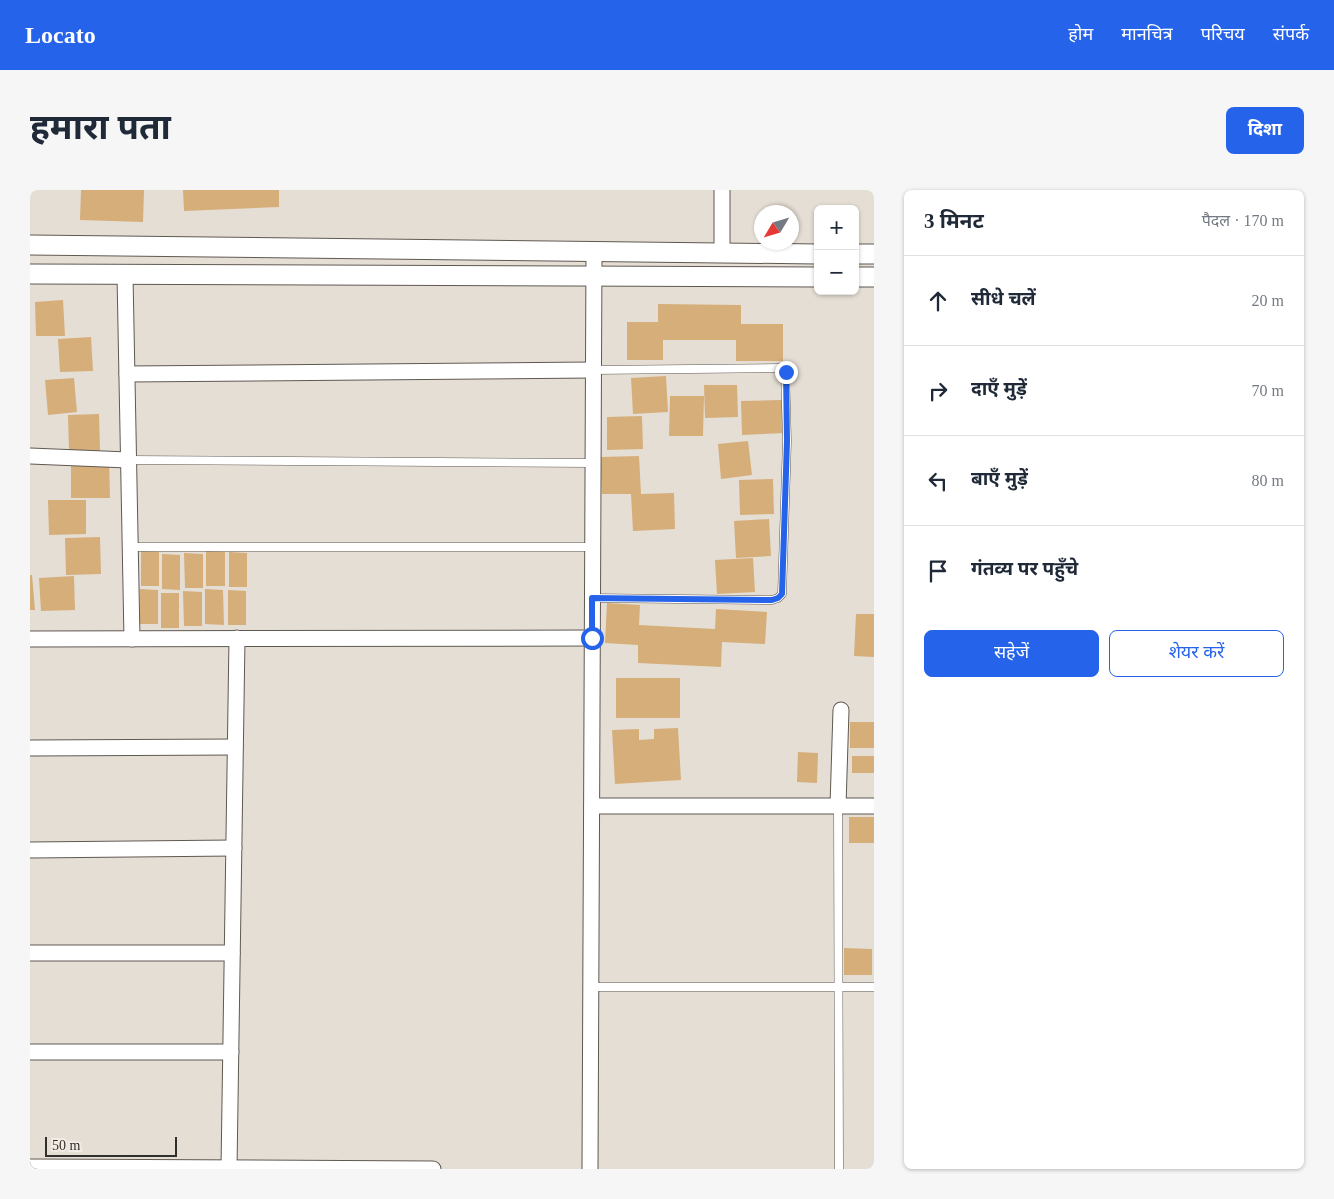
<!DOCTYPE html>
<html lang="hi">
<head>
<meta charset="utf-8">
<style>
  :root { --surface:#fff; --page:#f6f6f7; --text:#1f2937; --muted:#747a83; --line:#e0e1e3; --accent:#2563eb }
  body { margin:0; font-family:"Times New Roman","Noto Sans Devanagari",serif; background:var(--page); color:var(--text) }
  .controls { position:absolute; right:15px; top:15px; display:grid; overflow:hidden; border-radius:8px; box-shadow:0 1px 4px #0004 }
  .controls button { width:45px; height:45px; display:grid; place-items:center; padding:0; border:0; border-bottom:1px solid var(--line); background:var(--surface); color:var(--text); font:25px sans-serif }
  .compass { position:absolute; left:724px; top:15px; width:45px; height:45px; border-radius:50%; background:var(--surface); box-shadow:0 1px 4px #0004; rotate:232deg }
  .scale { position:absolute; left:15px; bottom:12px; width:132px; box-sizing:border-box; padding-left:5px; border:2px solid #312f2b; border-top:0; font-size:14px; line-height:18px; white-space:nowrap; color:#312f2b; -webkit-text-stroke:4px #f2ebe3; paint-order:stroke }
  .stop { position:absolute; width:15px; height:15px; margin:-11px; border:4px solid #2563eb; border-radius:50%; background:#fff }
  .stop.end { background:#2563eb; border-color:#fff; box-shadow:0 1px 5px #0008 }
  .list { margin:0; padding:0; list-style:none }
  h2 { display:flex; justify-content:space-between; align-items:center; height:65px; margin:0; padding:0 20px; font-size:21px }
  h2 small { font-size:16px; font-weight:400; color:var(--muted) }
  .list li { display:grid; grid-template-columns:32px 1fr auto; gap:15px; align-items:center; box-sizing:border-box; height:90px; padding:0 20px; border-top:1px solid var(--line) }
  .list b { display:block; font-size:19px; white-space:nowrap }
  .list em { font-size:16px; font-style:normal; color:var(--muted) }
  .actions { display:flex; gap:10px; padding:15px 20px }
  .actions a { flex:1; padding:11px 0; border:1px solid var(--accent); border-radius:8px; text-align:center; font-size:18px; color:var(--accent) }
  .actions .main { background:var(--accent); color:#fff }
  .icon { flex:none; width:28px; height:28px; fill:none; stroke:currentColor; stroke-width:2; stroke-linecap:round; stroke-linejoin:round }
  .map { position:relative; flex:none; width:844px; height:979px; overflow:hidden; border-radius:8px }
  header { display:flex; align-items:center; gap:30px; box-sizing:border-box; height:70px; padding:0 25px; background:var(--accent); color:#fff }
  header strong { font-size:24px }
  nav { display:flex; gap:28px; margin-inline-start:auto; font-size:18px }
  .intro { display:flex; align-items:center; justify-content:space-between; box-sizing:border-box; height:120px; padding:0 30px }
  h1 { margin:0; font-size:35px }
  .button { padding:12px 22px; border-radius:8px; background:var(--accent); color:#fff; font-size:18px; font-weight:700 }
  main { display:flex; gap:30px; padding:0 30px }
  aside { flex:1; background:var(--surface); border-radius:8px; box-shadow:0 1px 4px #0004 }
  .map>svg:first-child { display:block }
  .building { fill:#d6ae7a }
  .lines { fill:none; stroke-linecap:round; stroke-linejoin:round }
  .service-casing { stroke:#5f5952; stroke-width:9 }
  .minor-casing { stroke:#5f5952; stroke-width:17 }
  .tertiary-casing { stroke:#5f5952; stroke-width:21 }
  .service { stroke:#fff; stroke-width:8 }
  .minor { stroke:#fff; stroke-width:15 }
  .tertiary { stroke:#fff; stroke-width:19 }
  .route { stroke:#2563eb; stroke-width:6 }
</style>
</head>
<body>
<header>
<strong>Locato</strong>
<nav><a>होम</a><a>मानचित्र</a><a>परिचय</a><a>संपर्क</a></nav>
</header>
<div class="intro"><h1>हमारा पता</h1><a class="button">दिशा</a></div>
<main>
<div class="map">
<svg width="844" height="979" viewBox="0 0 844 979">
  <rect width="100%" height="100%" fill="#e5ded5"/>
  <!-- building -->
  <g class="building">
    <polygon points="51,0 114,0 113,32 50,30"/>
    <polygon points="153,0 249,0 249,17 154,21"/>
    <polygon points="33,110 35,146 6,146 5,112"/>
    <polygon points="628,114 711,115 711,134 753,134 753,171 706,171 706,150 633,150 633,170 597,170 597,132 628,132"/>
    <polygon points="61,147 63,181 30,182 28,149"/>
    <polygon points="636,186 638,222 603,224 601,188"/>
    <polygon points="44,188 47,222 18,225 15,190"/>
    <polygon points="674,195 707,195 708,227 675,228"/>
    <polygon points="640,206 674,206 673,246 639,246"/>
    <polygon points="752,210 754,243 712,245 711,211"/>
    <polygon points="69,224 70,261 39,262 38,225"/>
    <polygon points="612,226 613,259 577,260 577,227"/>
    <polygon points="718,251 722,285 691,289 688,254"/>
    <polygon points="609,266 611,304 644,303 645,339 603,341 601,304 572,304 570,267"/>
    <polygon points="41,270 79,270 80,308 41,308"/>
    <polygon points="743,289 744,324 710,325 709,290"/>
    <polygon points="18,310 56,310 56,344 19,345"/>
    <polygon points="739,329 741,366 706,368 704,331"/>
    <polygon points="70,347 71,384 36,385 35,348"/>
    <polygon points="111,361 129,362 129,396 111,396"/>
    <polygon points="176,361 195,362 195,396 176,396"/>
    <polygon points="199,362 217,363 217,397 199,397"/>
    <polygon points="154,363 173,364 173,398 155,398"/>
    <polygon points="132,364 150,365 150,400 132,399"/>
    <polygon points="723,368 725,402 687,404 685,370"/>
    <polygon points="0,385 2,385 5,420 0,420"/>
    <polygon points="44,386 45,420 11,421 9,388"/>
    <polygon points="110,399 128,400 128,434 110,434"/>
    <polygon points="175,399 193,400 194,435 175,434"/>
    <polygon points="198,400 216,401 216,435 198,435"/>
    <polygon points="153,401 172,402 172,436 154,436"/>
    <rect x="131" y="403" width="18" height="35"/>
    <polygon points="577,413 610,415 609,435 685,439 686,419 737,422 735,454 692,452 691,477 608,473 608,455 575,453"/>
    <polygon points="826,424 844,424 844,467 824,466"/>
    <rect x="586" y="488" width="64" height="40"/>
    <rect x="820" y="532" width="24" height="26"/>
    <polygon points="648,538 651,590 585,594 582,540 609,539 609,550 624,549 624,539"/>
    <polygon points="768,562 788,563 787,593 767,592"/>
    <rect x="822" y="566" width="22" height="17"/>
    <rect x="819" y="627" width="25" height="26"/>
    <polygon points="814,758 842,759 842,785 814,785"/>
  </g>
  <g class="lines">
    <defs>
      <g id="service">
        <polyline points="98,270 563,273"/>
        <polyline points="100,357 563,357"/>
        <polyline points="562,408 742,410 748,408 752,404 757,251 755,179 750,178 563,180"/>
        <polyline points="808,616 809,979"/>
        <polyline points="561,797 844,797"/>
      </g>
      <g id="minor">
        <polyline points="692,63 692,0"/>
        <polyline points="95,85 102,449"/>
        <polyline points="97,184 563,180"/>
        <polyline points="0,266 98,270"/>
        <polyline points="0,449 562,448"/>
        <polyline points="0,558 205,557"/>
        <polyline points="562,616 844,616"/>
        <polyline points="808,616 811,520"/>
        <polyline points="0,660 204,658"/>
        <polyline points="0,763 202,763"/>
        <polyline points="0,862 201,862"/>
        <polyline points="0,977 403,979"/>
        <polyline points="199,979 207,448"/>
        <polyline points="560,979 564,62"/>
      </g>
      <g id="tertiary">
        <polyline points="0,55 788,64"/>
        <polyline points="825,64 844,64"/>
        <polyline points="0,84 788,87"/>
        <polyline points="825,87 844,87"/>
      </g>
    </defs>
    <!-- service casing -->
    <use href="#service" class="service-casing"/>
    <!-- minor casing -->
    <use href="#minor" class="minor-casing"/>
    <!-- tertiary casing -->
    <use href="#tertiary" class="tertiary-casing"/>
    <!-- service -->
    <use href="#service" class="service"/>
    <!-- minor -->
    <use href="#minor" class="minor"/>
    <!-- tertiary -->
    <use href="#tertiary" class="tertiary"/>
  </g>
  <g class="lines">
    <!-- route -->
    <polyline class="route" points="562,448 562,408 742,410 748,408 752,404 757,251 756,182"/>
  </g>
</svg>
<div class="controls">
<button>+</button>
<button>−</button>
</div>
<svg class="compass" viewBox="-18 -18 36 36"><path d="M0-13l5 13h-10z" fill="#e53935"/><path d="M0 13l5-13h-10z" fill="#747a83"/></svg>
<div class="scale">50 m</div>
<div class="stop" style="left:562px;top:448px"></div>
<div class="stop end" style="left:756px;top:182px"></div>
</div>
<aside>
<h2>3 मिनट<small>पैदल · 170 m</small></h2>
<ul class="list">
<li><svg class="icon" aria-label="ahead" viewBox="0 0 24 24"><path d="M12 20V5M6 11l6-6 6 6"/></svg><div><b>सीधे चलें</b></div><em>20 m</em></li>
<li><svg class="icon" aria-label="right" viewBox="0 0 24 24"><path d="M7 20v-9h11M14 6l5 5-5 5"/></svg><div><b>दाएँ मुड़ें</b></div><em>70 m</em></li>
<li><svg class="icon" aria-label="left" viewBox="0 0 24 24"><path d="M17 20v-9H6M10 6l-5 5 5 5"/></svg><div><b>बाएँ मुड़ें</b></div><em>80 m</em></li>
<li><svg class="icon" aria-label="arrive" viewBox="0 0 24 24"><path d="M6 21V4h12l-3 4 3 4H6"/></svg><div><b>गंतव्य पर पहुँचे</b></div></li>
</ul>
<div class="actions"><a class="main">सहेजें</a><a>शेयर करें</a></div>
</aside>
</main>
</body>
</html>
